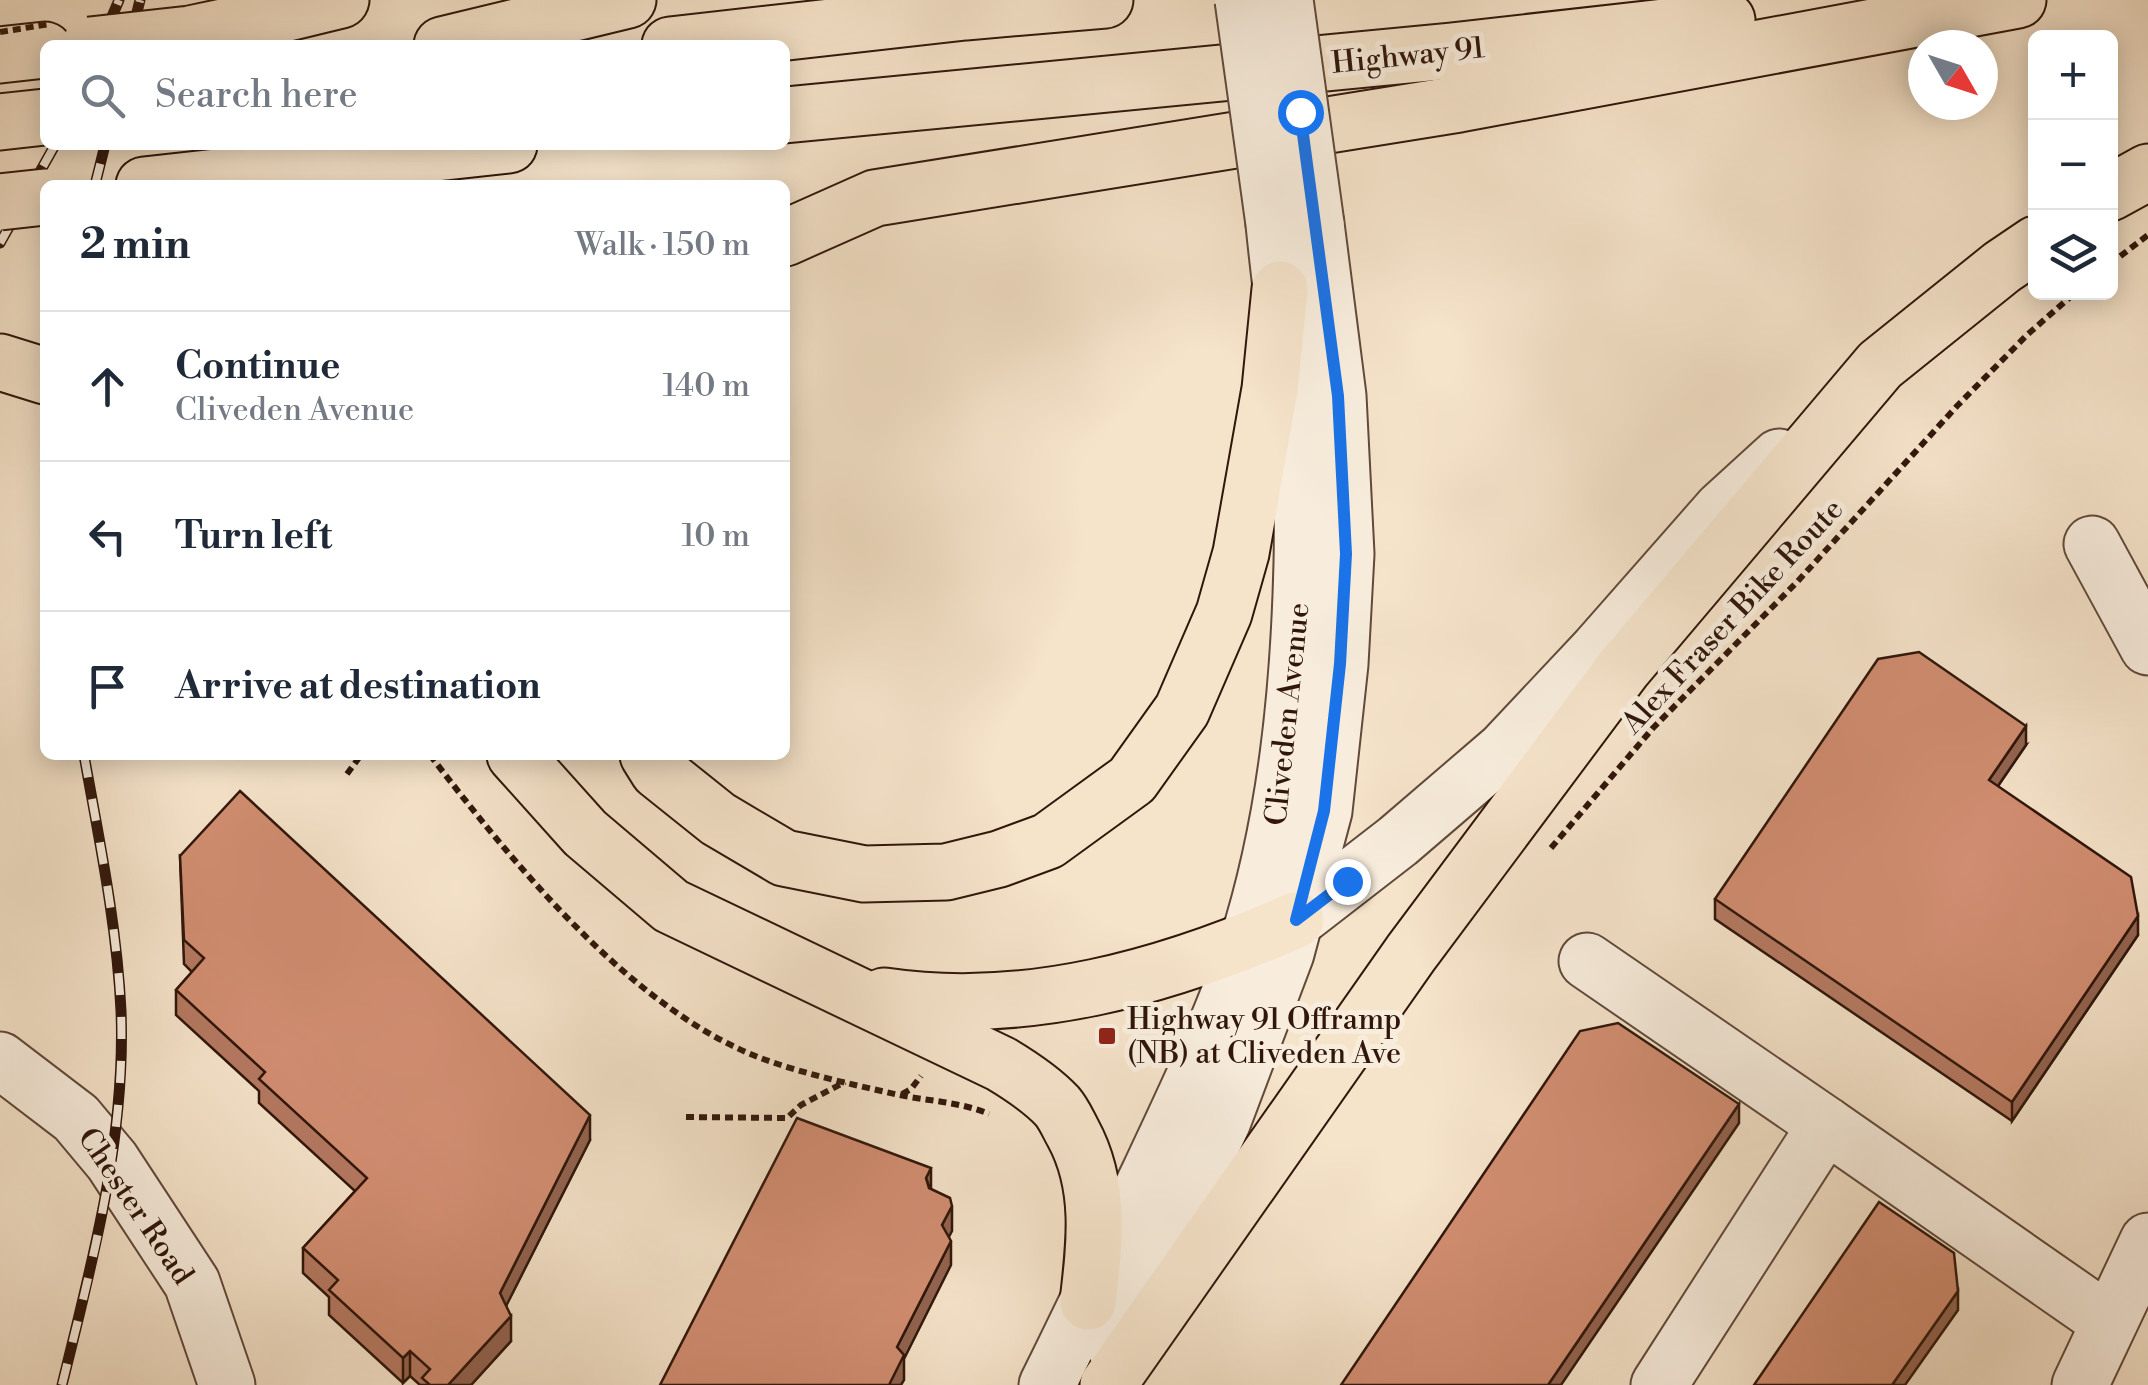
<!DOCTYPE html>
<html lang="en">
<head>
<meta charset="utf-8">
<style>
  :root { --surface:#fff; --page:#f2f2f3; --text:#1f2937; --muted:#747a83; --line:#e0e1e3 }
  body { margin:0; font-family:"Libre Bodoni",serif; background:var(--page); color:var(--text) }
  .controls { position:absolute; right:30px; top:30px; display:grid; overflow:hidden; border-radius:15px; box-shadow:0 5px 25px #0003 }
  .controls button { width:90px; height:90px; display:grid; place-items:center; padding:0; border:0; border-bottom:2px solid var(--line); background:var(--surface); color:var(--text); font:50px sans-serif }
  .compass { position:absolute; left:1908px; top:30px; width:90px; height:90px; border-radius:50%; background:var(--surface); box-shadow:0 5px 25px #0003; rotate:129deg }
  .stop { position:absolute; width:30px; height:30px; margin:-22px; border:8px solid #1a73e8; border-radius:50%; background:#fff }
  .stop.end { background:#1a73e8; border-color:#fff; box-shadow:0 2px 10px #0008 }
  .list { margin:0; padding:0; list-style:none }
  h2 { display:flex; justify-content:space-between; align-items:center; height:130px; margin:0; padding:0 40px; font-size:42px }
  h2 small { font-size:32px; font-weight:400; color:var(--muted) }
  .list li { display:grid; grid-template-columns:65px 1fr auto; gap:30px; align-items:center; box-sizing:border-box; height:150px; padding:0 40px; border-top:2px solid var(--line) }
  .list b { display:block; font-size:38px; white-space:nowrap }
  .list p { margin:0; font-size:32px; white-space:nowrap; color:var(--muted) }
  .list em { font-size:32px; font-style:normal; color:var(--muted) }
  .icon { flex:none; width:55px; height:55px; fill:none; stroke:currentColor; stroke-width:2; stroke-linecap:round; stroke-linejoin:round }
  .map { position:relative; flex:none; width:2148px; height:1385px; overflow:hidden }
  .search { position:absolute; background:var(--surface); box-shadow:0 5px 25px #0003; left:40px; top:40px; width:750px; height:110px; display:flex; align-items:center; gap:25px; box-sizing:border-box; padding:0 35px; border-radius:15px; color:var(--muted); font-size:38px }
  .panel { position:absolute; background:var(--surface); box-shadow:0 5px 25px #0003; left:40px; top:180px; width:750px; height:580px; border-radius:15px }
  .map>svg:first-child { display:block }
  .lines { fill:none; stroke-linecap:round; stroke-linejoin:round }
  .minor-casing { stroke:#61493b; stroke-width:59 }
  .highway-casing { stroke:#30160b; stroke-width:59 }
  .path { stroke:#30160b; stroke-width:6; stroke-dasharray:8 5; stroke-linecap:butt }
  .minor { stroke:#f8eddd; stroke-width:55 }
  .highway { stroke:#f5e3ca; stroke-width:55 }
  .rail-casing { stroke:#30160b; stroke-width:11 }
  .rail { stroke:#f8eddd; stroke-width:8; stroke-dasharray:22; stroke-linecap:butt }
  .minor-bridge-casing { stroke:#61493b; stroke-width:59; stroke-linecap:butt }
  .highway-bridge-casing { stroke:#30160b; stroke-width:59; stroke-linecap:butt }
  .path-bridge { stroke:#30160b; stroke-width:6; stroke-dasharray:8 5; stroke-linecap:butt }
  .minor-bridge { stroke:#f8eddd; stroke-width:55 }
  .highway-bridge { stroke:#f5e3ca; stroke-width:55 }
  .wall { fill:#b47961; stroke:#30160b; stroke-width:2.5 }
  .shaded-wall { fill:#92634f; stroke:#30160b; stroke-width:2.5 }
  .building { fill:#d18d71; stroke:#30160b; stroke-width:2.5 }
  .route { stroke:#1a73e8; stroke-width:12 }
  .poi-dot { fill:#8f2418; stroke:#f8eddd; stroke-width:4 }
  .labels { text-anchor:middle; stroke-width:10; stroke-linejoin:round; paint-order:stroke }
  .street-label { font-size:30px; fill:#30160b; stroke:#f8eddd }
  .poi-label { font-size:30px; fill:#30160b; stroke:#f8eddd; text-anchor:start }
</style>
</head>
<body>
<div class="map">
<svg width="2148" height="1385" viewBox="0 0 2148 1385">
  <rect width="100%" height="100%" fill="#f5e3ca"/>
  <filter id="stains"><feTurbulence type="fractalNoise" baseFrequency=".002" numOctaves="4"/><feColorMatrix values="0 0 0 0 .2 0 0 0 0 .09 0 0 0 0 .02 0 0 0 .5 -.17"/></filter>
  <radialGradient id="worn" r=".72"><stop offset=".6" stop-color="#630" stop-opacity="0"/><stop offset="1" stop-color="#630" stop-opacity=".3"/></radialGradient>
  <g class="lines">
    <defs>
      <g id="minor">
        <polyline points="2092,544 2148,647"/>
        <polyline points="1296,920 1398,841 1504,750 1598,650 1722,509 1779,457"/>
        <polyline points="1587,961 1826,1125"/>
        <polyline points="0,1060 76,1118 112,1161 192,1283 227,1385"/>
        <polyline points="1115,1347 1222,1123 1286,953 1324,811 1340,664 1346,554 1338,396 1316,224"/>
        <path d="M1047,1385C1082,1315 1115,1244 1149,1174C1184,1099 1221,1023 1247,944C1286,822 1299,690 1302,563C1305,452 1285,335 1274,224"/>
        <polyline points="1659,1385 1826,1125 2109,1322"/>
        <polyline points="2080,1385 2148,1241"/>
      </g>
      <g id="highway">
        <polyline points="275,16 341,0"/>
        <polyline points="442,45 628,0"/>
        <polyline points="670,45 965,12 1105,0"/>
        <polyline points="0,55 45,50"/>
        <polyline points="785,115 1451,51 1727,20"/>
        <polyline points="0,122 45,117"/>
        <polyline points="144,185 509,145"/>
        <polyline points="2110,193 2148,172"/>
        <polyline points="785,238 875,198 1459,104 2018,0"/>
        <polyline points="0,362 45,376"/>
        <path d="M515,755L585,833L671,906L1001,1064C1021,1076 1041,1089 1057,1106C1064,1114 1068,1124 1073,1133C1102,1186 1095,1244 1088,1302"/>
        <polyline points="648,755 658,771 718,819 784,858 864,874 946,872 999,859 1048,841 1132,780 1182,710 1224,613 1241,553 1270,389 1280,289"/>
        <path d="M884,996C1026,1017 1167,977 1296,920"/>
        <polyline points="1108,1385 1411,953 1623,669 1880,365 2002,267 2036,244"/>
      </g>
    </defs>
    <!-- minor casing -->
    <use href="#minor" class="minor-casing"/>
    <!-- highway casing -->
    <use href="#highway" class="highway-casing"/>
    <!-- path -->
    <g class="path">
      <polyline points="2110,264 2148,235"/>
      <path d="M430,755C513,863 634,1013 766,1060C808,1075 855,1085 899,1095C928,1101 961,1102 989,1114"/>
      <polyline points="347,774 361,755"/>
      <polyline points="1551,848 1653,728 1797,582 1957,406 2028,334 2076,292"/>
      <polyline points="902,1094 911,1089 921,1076"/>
      <polyline points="686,1117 787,1118 801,1105 845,1082"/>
    </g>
    <!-- minor -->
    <use href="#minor" class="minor"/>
    <!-- highway -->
    <use href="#highway" class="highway"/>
    <defs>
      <g id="rail">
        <polyline points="100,45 119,0"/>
        <polyline points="129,45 140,0"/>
        <polyline points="95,185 105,145"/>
        <polyline points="0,243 55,145"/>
        <path d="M62,1385C92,1263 126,1138 121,1011C117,925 99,839 84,755"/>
      </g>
    </defs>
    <!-- rail casing -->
    <use href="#rail" class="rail-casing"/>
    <!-- rail -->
    <use href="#rail" class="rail"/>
    <defs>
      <g id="minor-bridge">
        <polyline points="1243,0 1274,224"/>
        <polyline points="1285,0 1316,224"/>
      </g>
      <g id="highway-bridge">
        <polyline points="90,45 190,34 275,16"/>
        <polyline points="0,202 45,197"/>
      </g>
    </defs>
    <!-- minor-bridge casing -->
    <use href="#minor-bridge" class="minor-bridge-casing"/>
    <!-- highway-bridge casing -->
    <use href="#highway-bridge" class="highway-bridge-casing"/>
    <!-- path-bridge -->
    <polyline class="path-bridge" points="0,32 50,24"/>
    <!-- minor-bridge -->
    <use href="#minor-bridge" class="minor-bridge"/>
    <!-- highway-bridge -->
    <use href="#highway-bridge" class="highway-bridge"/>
  </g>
  <!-- wall -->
  <g class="wall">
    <polygon points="2026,745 1998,786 2138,935 2012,1121 1715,919 1715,899"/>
    <polygon points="180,856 590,1140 506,1305 511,1341 471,1385 420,1385 410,1376 403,1383 329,1315 329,1297 303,1273 303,1248 355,1191 259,1103 259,1091 176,1015 176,990 192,972 184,964"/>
  </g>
  <!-- shaded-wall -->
  <g class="shaded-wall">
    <polygon points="2026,726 2026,745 1989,799 1989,780"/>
    <polygon points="2138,916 2138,935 2012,1121 2012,1102"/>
    <polygon points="1739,1104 1739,1123 1561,1385 1548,1385"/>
    <polygon points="590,1115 590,1140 500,1318 500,1293"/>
    <polygon points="931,1168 931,1192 926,1178"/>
    <polygon points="952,1206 952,1231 942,1250 942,1225"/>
    <polygon points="951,1241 951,1265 904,1359 904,1380 901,1385 889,1385 897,1347"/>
    <polygon points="1958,1291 1958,1310 1905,1385 1892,1385"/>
    <polygon points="511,1316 511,1341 471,1385 448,1385"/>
    <polygon points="410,1351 410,1376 403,1383 403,1358"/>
  </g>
  <!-- building -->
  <g class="building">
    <polygon points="1919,652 2026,726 1989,780 2131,877 2138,916 2012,1102 1715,899 1878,659"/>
    <polygon points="240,791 590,1115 500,1293 511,1316 448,1385 430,1385 422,1378 430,1369 410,1351 403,1358 329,1290 338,1280 303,1248 367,1178 259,1079 265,1072 176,990 204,958 184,940 180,856"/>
    <polygon points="1618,1023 1739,1104 1548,1385 1341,1385 1580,1031"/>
    <polygon points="797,1118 931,1168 926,1178 929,1188 950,1198 952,1206 942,1225 951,1241 897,1347 904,1355 889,1385 660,1385"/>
    <polygon points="1879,1202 1954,1253 1958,1291 1892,1385 1754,1385"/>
  </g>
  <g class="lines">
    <!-- route -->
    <polyline class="route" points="1300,112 1338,396 1346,554 1340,664 1324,811 1296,920 1347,881"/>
  </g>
  <!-- markers -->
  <rect class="poi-dot" x="1097" y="1026" width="20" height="20" rx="5"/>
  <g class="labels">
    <!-- street labels -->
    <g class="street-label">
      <text transform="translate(1408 55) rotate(-6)" y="10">Highway 91</text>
      <text transform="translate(1732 616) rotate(-47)" y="10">Alex Fraser Bike Route</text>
      <text transform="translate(1287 714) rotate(-84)" y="10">Cliveden Avenue</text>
      <text transform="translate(136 1206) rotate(56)" y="10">Chester Road</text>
    </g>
    <!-- poi labels -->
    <g class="poi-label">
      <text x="1127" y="1029">Highway 91 Offramp<tspan x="1127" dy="34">(NB) at Cliveden Ave</tspan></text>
    </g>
  </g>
  <rect width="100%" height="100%" filter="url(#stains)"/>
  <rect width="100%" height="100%" fill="url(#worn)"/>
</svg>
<div class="controls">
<button>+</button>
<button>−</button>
<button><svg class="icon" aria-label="layers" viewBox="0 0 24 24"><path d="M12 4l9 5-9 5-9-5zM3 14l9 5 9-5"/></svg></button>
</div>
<svg class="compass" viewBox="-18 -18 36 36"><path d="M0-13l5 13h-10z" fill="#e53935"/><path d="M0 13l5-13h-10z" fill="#747a83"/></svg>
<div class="stop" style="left:1300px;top:112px"></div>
<div class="stop end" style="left:1347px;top:881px"></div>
<div class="search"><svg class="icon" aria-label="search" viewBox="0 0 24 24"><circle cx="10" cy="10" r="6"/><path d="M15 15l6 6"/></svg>Search here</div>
<section class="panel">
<h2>2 min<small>Walk · 150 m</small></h2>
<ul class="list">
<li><svg class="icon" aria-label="ahead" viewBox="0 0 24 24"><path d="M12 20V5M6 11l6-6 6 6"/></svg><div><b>Continue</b><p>Cliveden Avenue</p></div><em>140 m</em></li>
<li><svg class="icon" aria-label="left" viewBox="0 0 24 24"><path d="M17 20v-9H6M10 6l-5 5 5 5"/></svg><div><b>Turn left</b></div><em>10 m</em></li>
<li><svg class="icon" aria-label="arrive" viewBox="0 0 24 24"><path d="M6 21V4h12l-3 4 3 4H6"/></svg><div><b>Arrive at destination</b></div></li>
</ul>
</section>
</div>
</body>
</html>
